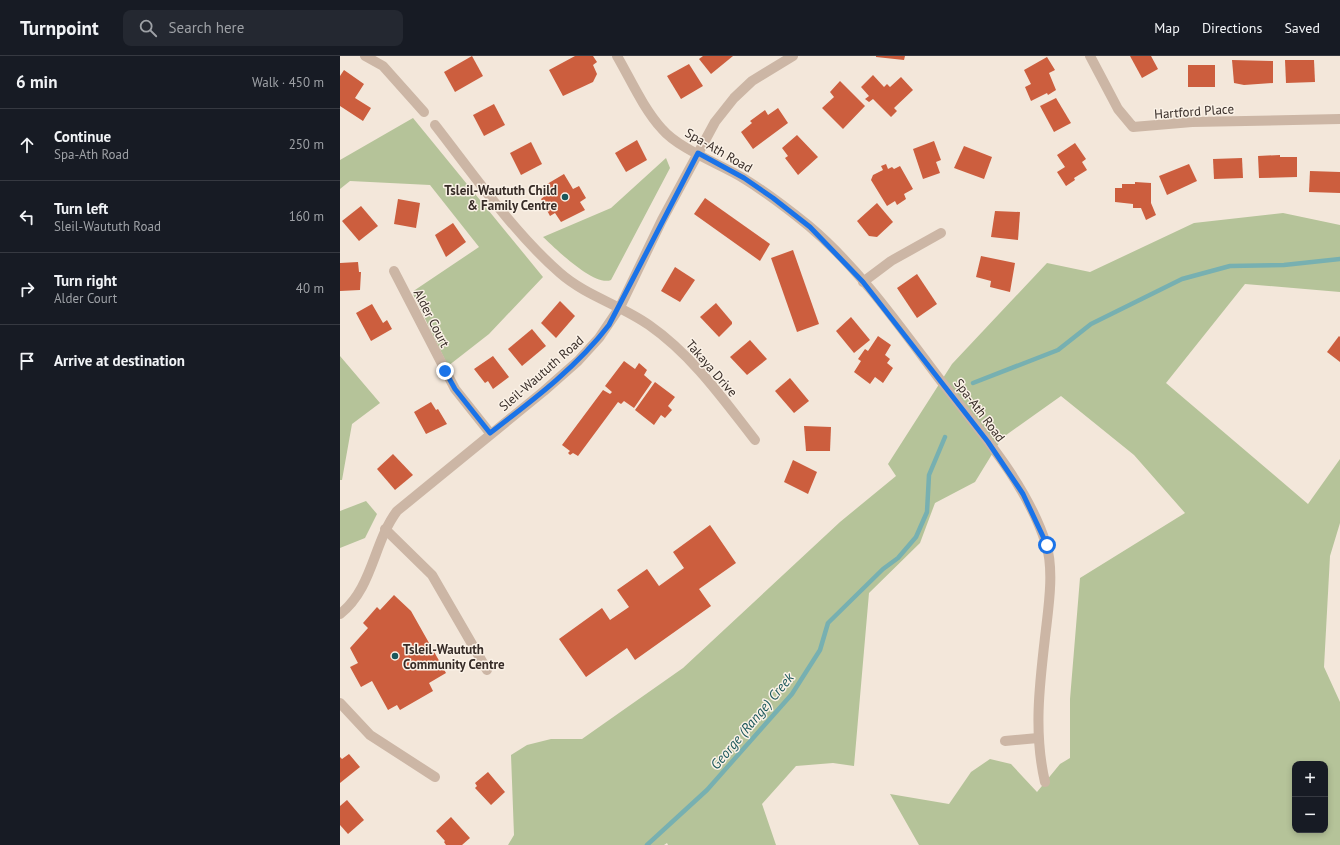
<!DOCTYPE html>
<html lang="en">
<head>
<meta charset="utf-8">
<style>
  :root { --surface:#171b24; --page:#242831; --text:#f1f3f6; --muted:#9ea1a6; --line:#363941 }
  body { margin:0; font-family:"PT Sans",sans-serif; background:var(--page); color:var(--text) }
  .controls { position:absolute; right:12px; bottom:12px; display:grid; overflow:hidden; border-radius:8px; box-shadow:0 2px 6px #0003 }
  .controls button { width:36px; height:36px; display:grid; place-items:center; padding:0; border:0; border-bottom:1px solid var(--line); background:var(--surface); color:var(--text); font:20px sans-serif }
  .stop { position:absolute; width:12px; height:12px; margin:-9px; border:3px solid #1a73e8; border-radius:50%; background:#fff }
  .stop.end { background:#1a73e8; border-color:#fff; box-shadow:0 1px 4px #0008 }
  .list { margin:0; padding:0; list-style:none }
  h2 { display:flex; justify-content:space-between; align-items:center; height:52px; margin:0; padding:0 16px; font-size:17px }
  h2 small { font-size:13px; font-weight:400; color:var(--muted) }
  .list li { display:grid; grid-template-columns:26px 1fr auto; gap:12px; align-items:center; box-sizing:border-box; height:72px; padding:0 16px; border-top:1px solid var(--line) }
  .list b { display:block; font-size:15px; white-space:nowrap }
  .list p { margin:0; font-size:13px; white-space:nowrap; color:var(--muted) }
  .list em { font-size:13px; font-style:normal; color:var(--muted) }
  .icon { flex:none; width:22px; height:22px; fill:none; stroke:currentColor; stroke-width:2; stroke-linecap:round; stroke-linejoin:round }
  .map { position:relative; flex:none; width:1000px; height:789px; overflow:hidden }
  header { display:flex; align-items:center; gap:24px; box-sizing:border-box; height:56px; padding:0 20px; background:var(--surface); border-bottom:1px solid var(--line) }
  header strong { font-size:19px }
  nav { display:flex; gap:22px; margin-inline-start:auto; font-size:14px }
  .search { width:280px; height:36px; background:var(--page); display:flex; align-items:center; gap:10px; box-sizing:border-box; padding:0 14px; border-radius:8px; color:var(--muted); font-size:15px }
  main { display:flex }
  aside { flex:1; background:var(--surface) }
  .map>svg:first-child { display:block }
  .green { fill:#b5c399; fill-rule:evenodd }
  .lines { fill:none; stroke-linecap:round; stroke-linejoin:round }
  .stream { stroke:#77b0b1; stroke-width:4.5 }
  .building { fill:#cc5e3e }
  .street { stroke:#ccb6a5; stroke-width:10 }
  .route { stroke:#1a73e8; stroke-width:5 }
  .poi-dot { fill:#1a575b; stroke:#faf1e6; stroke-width:1.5 }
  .labels { text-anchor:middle; stroke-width:3; stroke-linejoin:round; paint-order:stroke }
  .street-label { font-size:13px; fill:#372c27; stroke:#faf1e6 }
  .poi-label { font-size:13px; font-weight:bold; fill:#372c27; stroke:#faf1e6; text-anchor:end }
  .water-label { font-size:14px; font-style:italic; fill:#1a575b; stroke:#faf1e6 }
</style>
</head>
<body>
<header>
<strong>Turnpoint</strong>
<div class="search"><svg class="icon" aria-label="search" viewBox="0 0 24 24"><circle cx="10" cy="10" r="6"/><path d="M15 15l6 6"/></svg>Search here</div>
<nav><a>Map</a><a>Directions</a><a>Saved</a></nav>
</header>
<main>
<aside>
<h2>6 min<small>Walk · 450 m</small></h2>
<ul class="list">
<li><svg class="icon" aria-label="ahead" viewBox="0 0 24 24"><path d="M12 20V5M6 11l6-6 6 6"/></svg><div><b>Continue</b><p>Spa-Ath Road</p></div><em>250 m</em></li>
<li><svg class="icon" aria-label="left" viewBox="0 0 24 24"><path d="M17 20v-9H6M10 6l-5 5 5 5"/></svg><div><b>Turn left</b><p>Sleil-Waututh Road</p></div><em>160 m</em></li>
<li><svg class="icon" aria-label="right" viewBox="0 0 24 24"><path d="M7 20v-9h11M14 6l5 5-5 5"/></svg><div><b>Turn right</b><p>Alder Court</p></div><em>40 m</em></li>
<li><svg class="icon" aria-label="arrive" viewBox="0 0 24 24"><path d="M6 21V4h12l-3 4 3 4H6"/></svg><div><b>Arrive at destination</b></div></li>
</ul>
</aside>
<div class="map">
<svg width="1000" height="789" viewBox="0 0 1000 789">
  <rect width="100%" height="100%" fill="#f3e7da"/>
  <!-- green -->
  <g class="green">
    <polygon points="73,62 203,221 149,278 108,310 72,236 139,191 90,129 10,125 0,133 0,104"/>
    <path d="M326,102L330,112L271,224C254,231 215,192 203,181L271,152Z"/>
    <path d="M943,157L1000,169V236L905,228L826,327L968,448L1000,403V467L990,500L984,611L1000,646V789H579L550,738L609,748L631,716L650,703L671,708L697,736L720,708L730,702V643L740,522L845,457L794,399L721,340L662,382L635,426L595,447L580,487L529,537L514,710L493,707L456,710L422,748L436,789H328L327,787L324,789H168L174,779L171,699L187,689L211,683H242L343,612L500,466L556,420L548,408L612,308L707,207L750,216L854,167ZM955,708H985V774H955Z"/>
    <polygon points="0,300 40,347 12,368 2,424 0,424"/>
    <polygon points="26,445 37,458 25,482 0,492 0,455"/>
  </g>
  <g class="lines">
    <!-- stream -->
    <g class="stream">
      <polyline points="633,327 718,294 751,268 842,223 890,210 944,209 1000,203"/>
      <polyline points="307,789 367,734 452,638 480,594 488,567 543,513 558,502 576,481 587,456 589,419 605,381"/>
    </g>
  </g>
  <!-- building -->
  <g class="building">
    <polygon points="132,0 143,20 115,36 104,16"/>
    <polygon points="235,0 253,0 257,6 253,9 257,18 253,26 223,40 209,14"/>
    <polygon points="363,0 393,0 371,18 359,3"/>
    <polygon points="536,0 565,0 564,4 536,1"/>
    <polygon points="790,0 811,0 818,13 802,22"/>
    <polygon points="707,1 715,14 709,17 716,34 708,39 707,37 691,45 685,31 691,28 684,14"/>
    <polygon points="892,4 933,5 933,27 904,29 894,27"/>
    <polygon points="945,4 974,4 975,26 946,27"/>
    <polygon points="349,8 363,30 341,43 327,20"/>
    <rect x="848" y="9" width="27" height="22"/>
    <polygon points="4,14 24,28 15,42 31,52 23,65 0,50 0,20"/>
    <polygon points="533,19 544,31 547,28 550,31 561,21 573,34 554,52 557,55 551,61 533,43 529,46 525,43 529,40 521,31"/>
    <polygon points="500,25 525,50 503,73 482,52 494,41 490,36"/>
    <polygon points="716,42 731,67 714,76 700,50"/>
    <polygon points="154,48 165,69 144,80 133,59"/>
    <polygon points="438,52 448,67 413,93 401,76 412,67 410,65 425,54 428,59"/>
    <polygon points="457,79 478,101 458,119 445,102 448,100 442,92"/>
    <polygon points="297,84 307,104 286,116 275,97"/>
    <polygon points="594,85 601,104 596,106 600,117 583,123 573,93"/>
    <polygon points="191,86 202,108 181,119 170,97"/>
    <polygon points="735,87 746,103 742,106 747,114 734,122 735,124 726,130 717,116 725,111 717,99"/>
    <polygon points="624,90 652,101 644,123 614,112"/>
    <polygon points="940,99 940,101 957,101 957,121 919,122 918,100"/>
    <polygon points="902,102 903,122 874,123 873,103"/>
    <polygon points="546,108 548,113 552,111 554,113 560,110 573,133 564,138 566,143 557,149 555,145 547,150 531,124 533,119 543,114 541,110"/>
    <polygon points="849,108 857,125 827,139 819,120"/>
    <polygon points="970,115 1000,116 1000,137 969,136"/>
    <polygon points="224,118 233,133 239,130 246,142 240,146 245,154 221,166 215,157 210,160 201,143 206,139 202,131"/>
    <polygon points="795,126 811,127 811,147 816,159 806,164 801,152 793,152 793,148 775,146 775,132 782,132 782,128 795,128"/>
    <polygon points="365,142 430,188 420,205 354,158"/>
    <polygon points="58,143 80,147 76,172 54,168"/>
    <polygon points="537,147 553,166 537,181 529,180 517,165"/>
    <polygon points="21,150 38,170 19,185 2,165"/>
    <polygon points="655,155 680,156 678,184 651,181"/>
    <polygon points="113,167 126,186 106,201 95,179"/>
    <polygon points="453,194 479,268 457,276 431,202"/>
    <polygon points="641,200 675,207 670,236 650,231 651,225 636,221"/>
    <polygon points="18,206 19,216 21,216 20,234 0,235 0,207"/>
    <polygon points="335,211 355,224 340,246 321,235"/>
    <polygon points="577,218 597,248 577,262 557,232"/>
    <polygon points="220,245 235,260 216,282 201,267"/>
    <polygon points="376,247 392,266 392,268 379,281 360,261"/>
    <polygon points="32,248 43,267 47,264 52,273 31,285 16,257"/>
    <polygon points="511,261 530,284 514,297 496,275"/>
    <polygon points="192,273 206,290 182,310 168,293"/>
    <polygon points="538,280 551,289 545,299 550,303 547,307 553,312 543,327 535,321 530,328 514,316 521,305 518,303 525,293 528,295"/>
    <polygon points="999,280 1000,281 1000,306 987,296"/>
    <polygon points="410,284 427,303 407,319 390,301"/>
    <polygon points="153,300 169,321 153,333 148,325 145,327 134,313"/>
    <polygon points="284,305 295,313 299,307 307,314 304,319 312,326 294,352 284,345 281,348 278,346 238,400 233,397 230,399 228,397 230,395 222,389 263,334 270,338 272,336 265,330"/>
    <polygon points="450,322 469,345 454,357 435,335"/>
    <polygon points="315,326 335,341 328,350 332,354 325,362 321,359 314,369 295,354"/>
    <polygon points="91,346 96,354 98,353 107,368 86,378 74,356"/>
    <polygon points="464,370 491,371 490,395 466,395"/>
    <polygon points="53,398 73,419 55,434 37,413"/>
    <polygon points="453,404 477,416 468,438 444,426"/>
    <polygon points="370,469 396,507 359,533 371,550 295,604 287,592 246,621 219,583 262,552 270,564 289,551 277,534 307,513 319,530 344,512 333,496"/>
    <polygon points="54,539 71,555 106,617 89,627 93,635 60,654 57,649 48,654 32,625 21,631 10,611 18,607 10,592 28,572 23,567 37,551 40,554"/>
    <polygon points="9,698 20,711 0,727 0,701 2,703"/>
    <polygon points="148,716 165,736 151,749 135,732 137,730 135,727"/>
    <polygon points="7,744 24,764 8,778 0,769 0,750"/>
    <polygon points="111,761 130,782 122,789 106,789 104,786 105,785 96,775"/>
  </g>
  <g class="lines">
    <!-- street -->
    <g class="street">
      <polyline points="25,0 43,10 84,56"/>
      <path d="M277,0C291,24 303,52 322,73C339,93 380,108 403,122C426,136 448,153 469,170C520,213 561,272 601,325C639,374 687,428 706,488C714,512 709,548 706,573C700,625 693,675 705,726"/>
      <polyline points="750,0 778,53 793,71 852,66 1000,63"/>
      <path d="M95,69C134,119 173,176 220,217C246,240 281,249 309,269C352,299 383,343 415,384"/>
      <polyline points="54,215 115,333 150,377"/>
      <polyline points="523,226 551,205 601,177"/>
      <polyline points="45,473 92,519 147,614"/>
      <path d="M0,558C33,532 33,487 57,455L204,335L238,305L259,282L280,251L322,164L375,66L394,42L412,25L453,0"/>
      <polyline points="0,647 30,679 95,721"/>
      <polyline points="665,685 698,682"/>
    </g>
  </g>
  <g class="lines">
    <!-- route -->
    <path class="route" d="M105,315L115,333L150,377C193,344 236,312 269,269L358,97L404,122L433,142L470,171L523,226L648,386L683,438L707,489"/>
  </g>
  <!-- markers -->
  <g class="poi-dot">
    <circle cx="225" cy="141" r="4"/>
    <circle cx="55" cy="600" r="4"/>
  </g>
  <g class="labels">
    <!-- street labels -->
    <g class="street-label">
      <text transform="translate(854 55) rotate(-4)" y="5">Hartford Place</text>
      <text transform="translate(379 94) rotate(30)" y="5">Spa-Ath Road</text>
      <text transform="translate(92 262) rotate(63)" y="5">Alder Court</text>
      <text transform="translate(372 312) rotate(49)" y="5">Takaya Drive</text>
      <text transform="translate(201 317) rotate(-41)" y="5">Sleil-Waututh Road</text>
      <text transform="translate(640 354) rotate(53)" y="5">Spa-Ath Road</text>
    </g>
    <!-- poi labels -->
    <g class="poi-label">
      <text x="217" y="139">Tsleil-Waututh Child<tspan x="217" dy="15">&amp; Family Centre</tspan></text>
      <text x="63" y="598" text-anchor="start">Tsleil-Waututh<tspan x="63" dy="15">Community Centre</tspan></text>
    </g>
    <!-- water labels -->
    <g class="water-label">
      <text transform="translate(412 665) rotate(-50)" y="5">George (Range) Creek</text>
    </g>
  </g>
</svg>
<div class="controls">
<button>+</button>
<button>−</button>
</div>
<div class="stop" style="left:707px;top:489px"></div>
<div class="stop end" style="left:105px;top:315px"></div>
</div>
</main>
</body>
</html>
